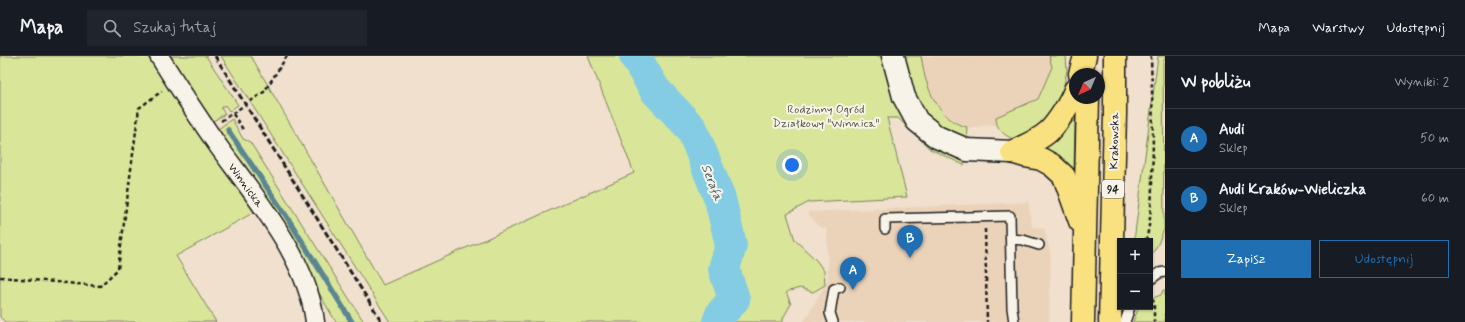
<!DOCTYPE html>
<html lang="pl">
<head>
<meta charset="utf-8">
<style>
  :root { --surface:#171b24; --page:#20242c; --text:#f1f3f6; --muted:#9ea1a6; --line:#363941; --accent:#1f6fb2 }
  body { margin:0; font-family:Mynerve,sans-serif; background:var(--page); color:var(--text) }
  .controls { position:absolute; right:12px; bottom:12px; display:grid; overflow:hidden; border-radius:0px; box-shadow:0 1px 3px #0004 }
  .controls button { width:36px; height:36px; display:grid; place-items:center; padding:0; border:0; border-bottom:1px solid var(--line); background:var(--surface); color:var(--text); font:20px sans-serif }
  .compass { position:absolute; left:1069px; top:12px; width:36px; height:36px; border-radius:50%; background:var(--surface); box-shadow:0 1px 3px #0004; rotate:224deg }
  .you { position:absolute; left:792px; top:109px; width:14px; height:14px; margin:-10px; border:3px solid #fff; border-radius:50%; background:#1a73e8; box-shadow:0 0 0 6px #1a73e833 }
  .badge { display:grid; place-items:center; width:26px; height:26px; border-radius:50%; background:var(--accent); color:#fff; font-size:13px; font-weight:700 }
  .pin { position:absolute; translate:-50% -33px; filter:drop-shadow(0 1px 2px #0008) }
  .pin::after { content:''; position:absolute; top:21px; width:14px; height:12px; background:inherit; clip-path:polygon(0 0,100% 0,50% 100%) }
  .list { margin:0; padding:0; list-style:none }
  h2 { display:flex; justify-content:space-between; align-items:center; height:52px; margin:0; padding:0 16px; font-size:17px }
  h2 small { font-size:13px; font-weight:400; color:var(--muted) }
  .list li { display:grid; grid-template-columns:26px 1fr auto; gap:12px; align-items:center; box-sizing:border-box; height:60px; padding:0 16px; border-top:1px solid var(--line) }
  .list b { display:block; font-size:15px; white-space:nowrap }
  .list p { margin:0; font-size:13px; white-space:nowrap; color:var(--muted) }
  .list em { font-size:13px; font-style:normal; color:var(--muted) }
  .actions { display:flex; gap:8px; padding:12px 16px }
  .actions a { flex:1; padding:9px 0; border:1px solid var(--accent); border-radius:0px; text-align:center; font-size:14px; color:var(--accent) }
  .actions .main { background:var(--accent); color:#fff }
  .icon { flex:none; width:22px; height:22px; fill:none; stroke:currentColor; stroke-width:2; stroke-linecap:round; stroke-linejoin:round }
  .map { position:relative; flex:none; width:1165px; height:266px; overflow:hidden }
  header { display:flex; align-items:center; gap:24px; box-sizing:border-box; height:56px; padding:0 20px; background:var(--surface); border-bottom:1px solid var(--line) }
  header strong { font-size:19px }
  nav { display:flex; gap:22px; margin-inline-start:auto; font-size:14px }
  .search { width:280px; height:36px; background:var(--page); display:flex; align-items:center; gap:10px; box-sizing:border-box; padding:0 14px; border-radius:0px; color:var(--muted); font-size:15px }
  main { display:flex }
  aside { flex:1; background:var(--surface) }
  .map>svg:first-child { display:block }
  .built { fill:#ebd3ba }
  .green { fill:#d9e699; stroke:#7a815a }
  .lines { fill:none; stroke-linecap:round; stroke-linejoin:round }
  .stream { stroke:#5a8694; stroke-width:5.5 }
  .river { stroke:#83cce4; stroke-width:32 }
  .service-casing { stroke:#1c1c1c; stroke-width:12 }
  .minor-casing { stroke:#1c1c1c; stroke-width:21 }
  .tertiary-casing { stroke:#1c1c1c; stroke-width:25 }
  .primary-casing { stroke:#1c1c1c; stroke-width:25 }
  .path { stroke:#1c1c1c; stroke-width:2.5; stroke-dasharray:4 3; stroke-linecap:butt }
  .service { stroke:#f7f3e8; stroke-width:9 }
  .minor { stroke:#f7f3e8; stroke-width:18 }
  .tertiary { stroke:#f7f3e8; stroke-width:22 }
  .primary { stroke:#fae180; stroke-width:22 }
  .rail { stroke:#1c1c1c; stroke-width:3; stroke-dasharray:6 3; stroke-linecap:butt }
  .labels { text-anchor:middle; stroke-width:4; stroke-linejoin:round; paint-order:stroke }
  .shield { fill:#f7f3e8; stroke:#5e5c59; stroke-width:1 }
  .shield-label { font-size:11px; font-weight:bold; fill:#1c1c1c }
  .park-label { font-size:12px; fill:#555942; stroke:#f7f3e8 }
  .street-label { font-size:12px; fill:#1c1c1c; stroke:#f7f3e8 }
  .water-label { font-size:13px; font-style:italic; fill:#405a62; stroke:#f7f3e8 }
</style>
</head>
<body>
<header>
<strong>Mapa</strong>
<div class="search"><svg class="icon" aria-label="search" viewBox="0 0 24 24"><circle cx="10" cy="10" r="6"/><path d="M15 15l6 6"/></svg>Szukaj tutaj</div>
<nav><a>Mapa</a><a>Warstwy</a><a>Udostępnij</a></nav>
</header>
<main>
<div class="map">
<svg width="1165" height="266" viewBox="0 0 1165 266">
  <rect width="100%" height="100%" fill="#f0e0cd"/>
  <filter id="ink" filterUnits="userSpaceOnUse"><feTurbulence type="fractalNoise" baseFrequency=".025" numOctaves="2"/><feDisplacementMap in="SourceGraphic" scale="8" xChannelSelector="R" yChannelSelector="G"/><feConvolveMatrix kernelMatrix="1 2 1 2 8 2 1 2 1" color-interpolation-filters="sRGB"/></filter>
  <g filter="url(#ink)">
    <!-- built -->
    <g class="built">
      <polygon points="921,0 1049,0 1052,11 1038,43 996,61 996,69 982,70 972,72 962,70 949,63 939,51 928,31"/>
      <polygon points="1159,0 1165,0 1165,189 1158,176"/>
      <polygon points="1028,146 1032,171 1044,172 1051,200 1049,266 804,266 828,224 827,173 818,170 807,156"/>
    </g>
    <!-- green -->
    <g class="green">
      <polygon points="0,0 153,0 258,154 176,200 216,266 5,266 0,261"/>
      <polygon points="165,0 206,0 238,49 229,55 225,49 221,52 225,58 210,67"/>
      <path d="M221,0H251L383,229L634,117L588,0H921C923,10 924,21 928,30C934,48 949,68 967,71L964,109L930,93L898,62H887L907,141L809,146L787,158L795,184L816,204L824,215L825,229L813,236L800,232L786,236L791,248L783,262V266H390Z"/>
      <path d="M1049,0H1066L1067,14L1059,54L1035,79L1015,84C1004,79 996,74 996,61L1038,43L1052,11Z"/>
      <polygon points="1158,0 1165,0 1165,4 1163,5 1164,173 1158,188 1150,201 1150,185 1134,185"/>
      <polygon points="232,63 243,83 250,86 364,266 336,266 284,178 215,75"/>
      <polygon points="1075,63 1074,113 1071,114 1040,93 1059,81"/>
      <polygon points="1163,234 1165,234 1165,266 1133,266 1139,251 1150,251 1150,243 1161,239"/>
    </g>
    <g class="lines">
      <!-- stream -->
      <polyline class="stream" points="228,74 287,161 352,266"/>
      <!-- river -->
      <polyline class="river" points="635,0 655,34 692,73 720,143 731,189 724,213 734,243 721,258 718,266"/>
      <defs>
        <g id="service">
          <polyline points="885,173 885,163 1010,160 1012,252 1014,266"/>
          <polyline points="1011,183 1023,184 1039,189"/>
          <polyline points="1150,224 1159,217 1165,216"/>
          <polyline points="833,266 830,257 834,233 840,231"/>
          <polyline points="1125,266 1130,251"/>
        </g>
        <path id="minor" d="M159,0C179,32 199,63 221,94C257,143 308,204 315,266"/>
        <polyline id="tertiary" points="893,0 904,41 917,65 937,81 967,94 1012,96"/>
        <g id="primary">
          <polyline points="1080,18 1085,0"/>
          <polyline points="1012,96 1025,100 1041,103 1052,109 1064,120 1080,165"/>
          <path d="M1012,96C1024,90 1038,85 1048,76C1057,68 1071,46 1075,34"/>
          <polyline points="1083,266 1088,42"/>
          <polyline points="1110,266 1115,58 1115,0"/>
        </g>
      </defs>
      <!-- service casing -->
      <use href="#service" class="service-casing"/>
      <!-- minor casing -->
      <use href="#minor" class="minor-casing"/>
      <!-- tertiary casing -->
      <use href="#tertiary" class="tertiary-casing"/>
      <!-- primary casing -->
      <use href="#primary" class="primary-casing"/>
      <!-- path -->
      <g class="path">
        <polyline points="233,58 244,75"/>
        <polyline points="221,65 264,36 287,0"/>
        <polyline points="985,173 987,266"/>
        <path d="M1146,185C1151,164 1152,142 1152,121C1154,80 1152,40 1151,0"/>
        <polyline points="0,221 100,230 118,213 139,52 162,35"/>
        <polyline points="1150,236 1154,247 1154,266"/>
      </g>
      <!-- service -->
      <use href="#service" class="service"/>
      <!-- minor -->
      <use href="#minor" class="minor"/>
      <!-- tertiary -->
      <use href="#tertiary" class="tertiary"/>
      <!-- primary -->
      <use href="#primary" class="primary"/>
      <!-- rail -->
      <polyline class="rail" points="215,0 382,266"/>
    </g>
  </g>
  <g class="labels">
    <!-- shield labels -->
    <rect class="shield" x="1102" y="124" width="22" height="18" rx="3"/>
    <g class="shield-label">
      <text x="1113" y="137">94</text>
    </g>
    <!-- park labels -->
    <g class="park-label">
      <text x="826" y="57">Rodzinny Ogród<tspan x="826" dy="14">Działkowy "Winnica"</tspan></text>
    </g>
    <!-- street labels -->
    <g class="street-label">
      <text transform="translate(1114 85) rotate(-89)" y="4">Krakowska</text>
      <text transform="translate(246 129) rotate(54)" y="4">Winnicka</text>
    </g>
    <!-- water labels -->
    <g class="water-label">
      <text transform="translate(713 126) rotate(69)" y="5">Serafa</text>
    </g>
  </g>
</svg>
<div class="controls">
<button>+</button>
<button>−</button>
</div>
<svg class="compass" viewBox="-18 -18 36 36"><path d="M0-13l5 13h-10z" fill="#e53935"/><path d="M0 13l5-13h-10z" fill="#9ea1a6"/></svg>
<div class="you"></div>
<div class="pin badge" style="left:853px;top:234px">A</div>
<div class="pin badge" style="left:910px;top:202px">B</div>
</div>
<aside>
<h2>W pobliżu<small>Wyniki: 2</small></h2>
<ul class="list">
<li><span class="badge">A</span><div><b>Audi</b><p>Sklep</p></div><em>50 m</em></li>
<li><span class="badge">B</span><div><b>Audi Kraków-Wieliczka</b><p>Sklep</p></div><em>60 m</em></li>
</ul>
<div class="actions"><a class="main">Zapisz</a><a>Udostępnij</a></div>
</aside>
</main>
</body>
</html>
